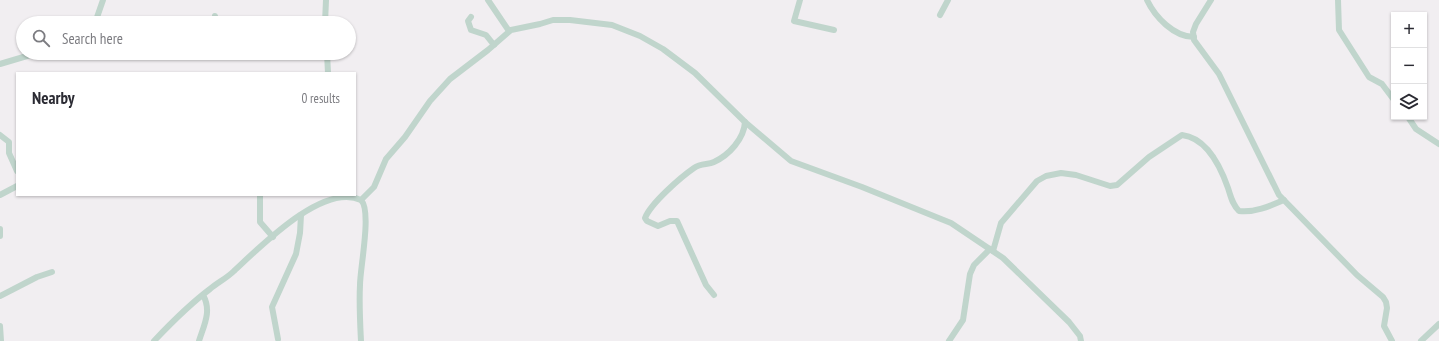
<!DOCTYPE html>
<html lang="en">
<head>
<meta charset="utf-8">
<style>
  :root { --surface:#fff; --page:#f2f2f3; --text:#2b2b33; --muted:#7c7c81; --line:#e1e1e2 }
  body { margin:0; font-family:"PT Sans Narrow",sans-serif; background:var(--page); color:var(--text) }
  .controls { position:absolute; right:12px; top:12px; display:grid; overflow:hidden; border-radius:0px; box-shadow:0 1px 3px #0004 }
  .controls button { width:36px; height:36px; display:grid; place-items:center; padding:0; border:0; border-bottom:1px solid var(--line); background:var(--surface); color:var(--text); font:20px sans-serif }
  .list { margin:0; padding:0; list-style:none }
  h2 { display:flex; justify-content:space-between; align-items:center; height:52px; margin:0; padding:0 16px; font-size:17px }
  h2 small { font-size:13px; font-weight:400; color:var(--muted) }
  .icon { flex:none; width:22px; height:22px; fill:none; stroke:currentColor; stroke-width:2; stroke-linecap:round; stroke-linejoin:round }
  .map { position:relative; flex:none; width:1439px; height:341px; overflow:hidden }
  .search { position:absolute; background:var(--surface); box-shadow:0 1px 3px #0004; left:16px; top:16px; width:340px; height:44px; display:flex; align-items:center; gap:10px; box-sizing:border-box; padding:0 14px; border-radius:22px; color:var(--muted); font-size:15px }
  .panel { position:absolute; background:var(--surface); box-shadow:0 1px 3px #0004; left:16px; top:72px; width:340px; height:124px; border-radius:0px }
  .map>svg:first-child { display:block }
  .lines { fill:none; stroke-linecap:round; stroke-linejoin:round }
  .minor { stroke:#c0d5cc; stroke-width:6 }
</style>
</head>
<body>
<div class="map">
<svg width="1439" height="341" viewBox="0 0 1439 341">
  <rect width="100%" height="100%" fill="#f1eef1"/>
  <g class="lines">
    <!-- minor -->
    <g class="minor">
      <polyline points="488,0 509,31"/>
      <polyline points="800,0 794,21 834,30"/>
      <path d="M1147,0C1155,17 1174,37 1194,37"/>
      <polyline points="1211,0 1196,24 1193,32 1194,40 1219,74 1279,195 1357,275 1383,297 1386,302 1387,308 1384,326 1392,341"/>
      <polyline points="1338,0 1339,30 1369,77 1382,84 1394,100"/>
      <polyline points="940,15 948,0"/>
      <polyline points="215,16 216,23"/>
      <polyline points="471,17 468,21 471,30 486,35 494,45"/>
      <polyline points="95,23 103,0"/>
      <polyline points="325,23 326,0"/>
      <polyline points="327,53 328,73"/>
      <polyline points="0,64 37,53"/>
      <polyline points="1408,117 1416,129 1439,144"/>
      <polyline points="0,135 9,142 9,153 17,171"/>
      <polyline points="0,195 17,186"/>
      <polyline points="260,195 260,222 273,237"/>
      <polyline points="361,200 374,187 386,159 405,137 430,101 450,79 488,50 511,30 540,24 553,20 570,20 612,25 640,36 663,49 695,73 745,122 791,161 862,187 941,219 951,223 1003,258 1069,322 1080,336 1081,341"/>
      <polyline points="0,229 0,236"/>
      <path d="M993,251L1001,223L1037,181L1046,176L1061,173L1076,175L1110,186L1117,185L1149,157L1182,135C1207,138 1221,168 1228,188C1231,197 1232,204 1239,211C1254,213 1270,206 1284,200"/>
      <path d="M714,295L706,285L677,221H670L658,226L647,221L645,218C651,203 681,177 694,168C701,163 708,165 714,162C729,155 744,139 745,122"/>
      <polyline points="0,296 37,277 52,272"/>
      <polyline points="0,326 1,341"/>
      <polyline points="278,339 272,307 296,254 300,233 301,215"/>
      <path d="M154,341C171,323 190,304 210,289C217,283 227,278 234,271C260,247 323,182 361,200C372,211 360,268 360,285C359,304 360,322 361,341"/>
      <path d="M199,341C204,325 212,311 203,295"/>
      <polyline points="949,341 963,320 970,274 974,265 990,249"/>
      <polyline points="1421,341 1439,324"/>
    </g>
  </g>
</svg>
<div class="controls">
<button>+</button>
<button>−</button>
<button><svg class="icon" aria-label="layers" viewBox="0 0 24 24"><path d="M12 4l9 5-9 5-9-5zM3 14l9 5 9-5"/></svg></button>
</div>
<div class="search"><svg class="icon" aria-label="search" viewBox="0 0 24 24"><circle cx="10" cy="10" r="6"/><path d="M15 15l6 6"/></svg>Search here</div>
<section class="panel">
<h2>Nearby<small>0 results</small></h2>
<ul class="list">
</ul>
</section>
</div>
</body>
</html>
